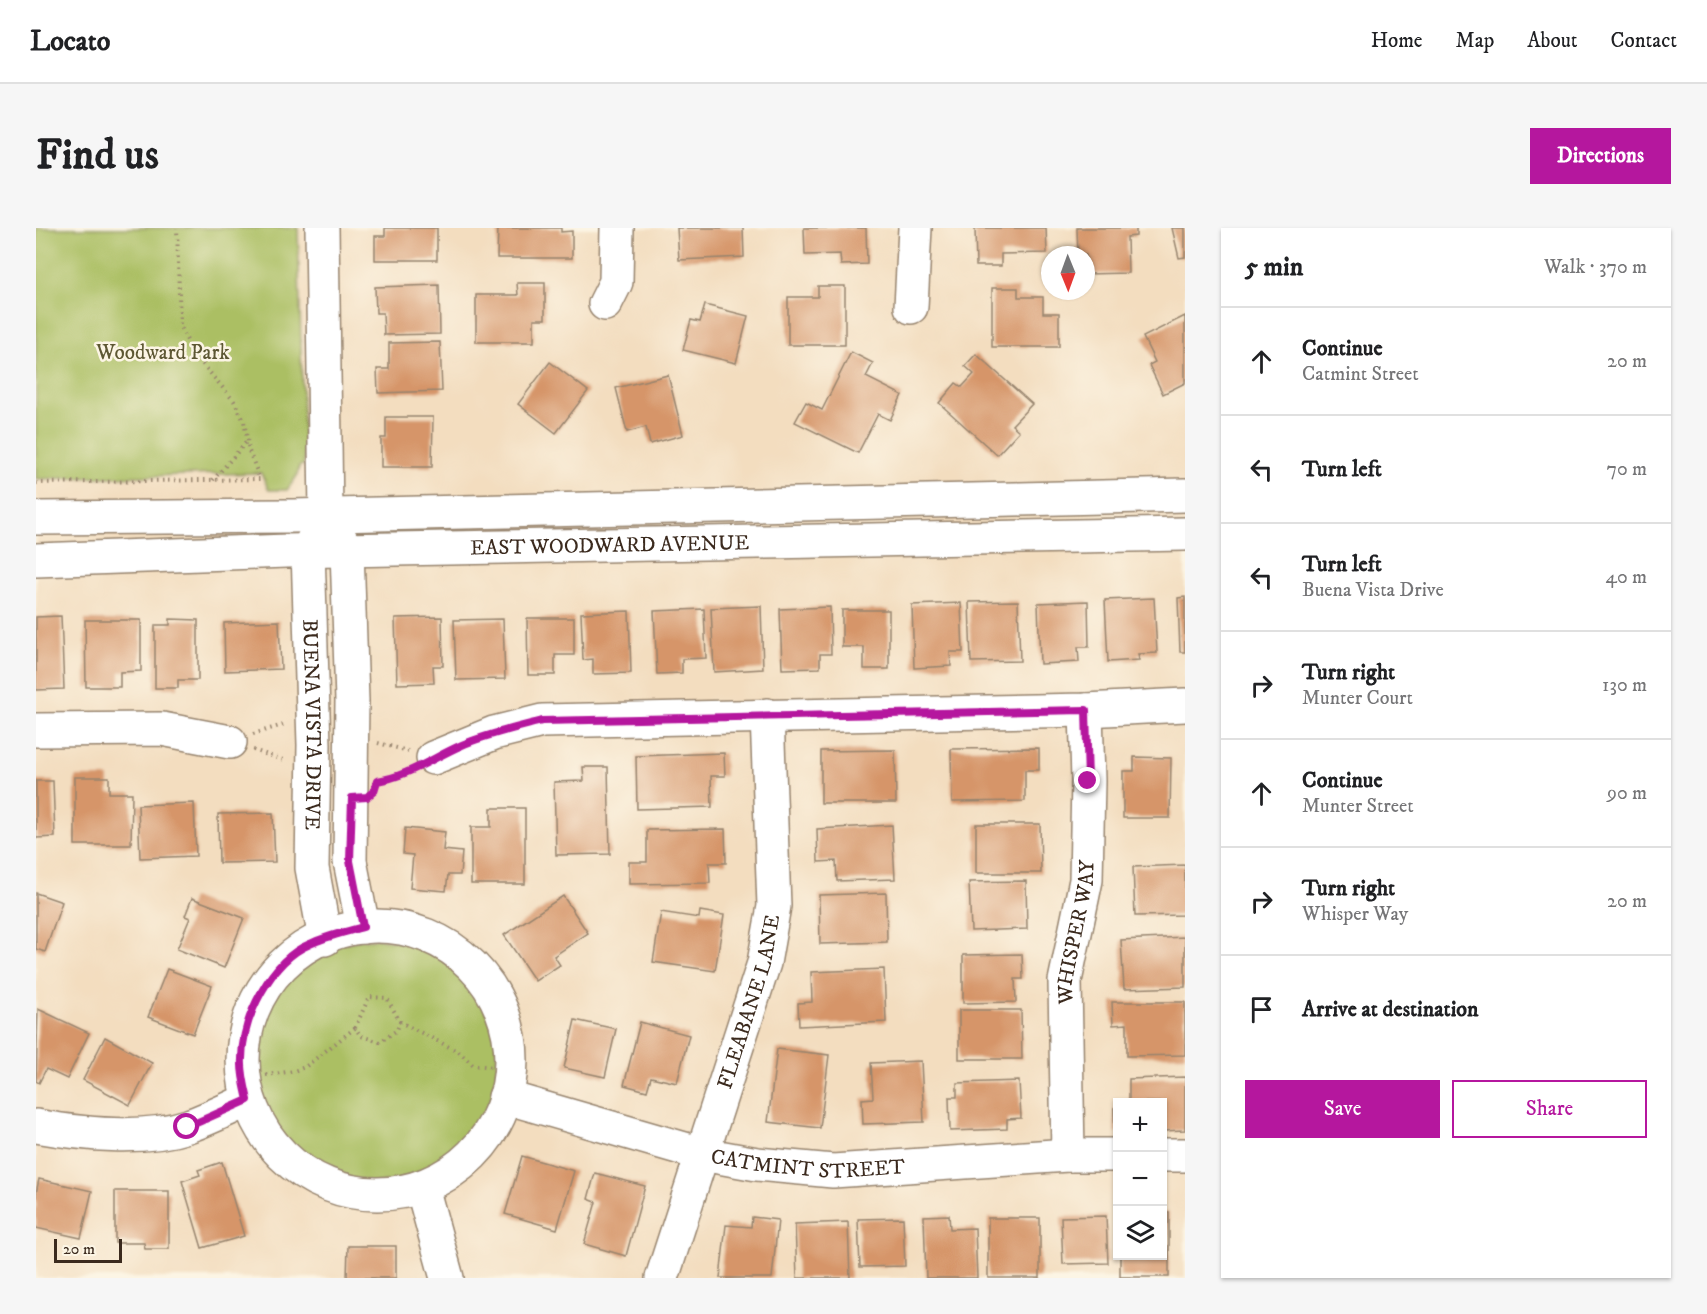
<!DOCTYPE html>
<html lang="en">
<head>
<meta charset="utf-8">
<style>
  :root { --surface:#fff; --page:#f6f6f6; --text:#202124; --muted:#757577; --line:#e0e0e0; --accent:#b5179e }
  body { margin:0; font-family:"IM FELL DW Pica",serif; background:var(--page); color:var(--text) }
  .controls { position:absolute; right:18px; bottom:18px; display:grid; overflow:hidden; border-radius:0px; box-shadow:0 2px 4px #0004 }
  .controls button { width:54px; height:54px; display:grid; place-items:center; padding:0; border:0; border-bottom:2px solid var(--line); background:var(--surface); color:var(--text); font:30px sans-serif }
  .compass { position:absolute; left:1005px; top:18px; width:54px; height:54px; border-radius:50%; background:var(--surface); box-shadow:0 2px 4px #0004; rotate:179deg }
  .scale { position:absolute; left:18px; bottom:15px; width:68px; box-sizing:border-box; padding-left:6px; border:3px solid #3b2a1e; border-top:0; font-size:16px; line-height:21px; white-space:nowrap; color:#3b2a1e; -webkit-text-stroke:4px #fcf5e5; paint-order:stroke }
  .stop { position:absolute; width:18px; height:18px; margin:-14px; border:4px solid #b5179e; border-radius:50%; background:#fff }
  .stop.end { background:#b5179e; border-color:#fff; box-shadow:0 2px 6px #0008 }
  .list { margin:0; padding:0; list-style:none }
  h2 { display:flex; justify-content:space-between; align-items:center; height:78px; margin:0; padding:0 24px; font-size:26px }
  h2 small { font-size:20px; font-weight:400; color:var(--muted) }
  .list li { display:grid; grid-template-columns:39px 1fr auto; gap:18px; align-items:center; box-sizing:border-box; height:108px; padding:0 24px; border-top:2px solid var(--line) }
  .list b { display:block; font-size:22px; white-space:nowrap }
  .list p { margin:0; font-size:20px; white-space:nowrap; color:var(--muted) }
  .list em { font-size:20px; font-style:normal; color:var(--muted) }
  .actions { display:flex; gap:12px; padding:18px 24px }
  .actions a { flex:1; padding:14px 0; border:2px solid var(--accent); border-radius:0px; text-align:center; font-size:21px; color:var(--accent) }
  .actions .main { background:var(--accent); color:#fff }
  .icon { flex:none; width:33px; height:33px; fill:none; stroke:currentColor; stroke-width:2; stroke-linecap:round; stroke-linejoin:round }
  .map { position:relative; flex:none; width:1149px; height:1050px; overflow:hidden; border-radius:0px }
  header { display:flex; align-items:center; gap:36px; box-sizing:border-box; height:84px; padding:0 30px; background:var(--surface); border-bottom:2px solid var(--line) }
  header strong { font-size:28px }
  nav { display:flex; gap:33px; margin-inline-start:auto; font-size:21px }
  .intro { display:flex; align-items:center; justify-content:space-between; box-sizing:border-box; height:144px; padding:0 36px }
  h1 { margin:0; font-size:42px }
  .button { padding:15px 27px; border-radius:0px; background:var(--accent); color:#fff; font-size:21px; font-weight:700 }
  main { display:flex; gap:36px; padding:0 36px }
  aside { flex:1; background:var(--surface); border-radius:0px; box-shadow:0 2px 4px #0004 }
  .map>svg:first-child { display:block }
  .green { fill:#abbf63; stroke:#737440; stroke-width:1.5 }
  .building { fill:#d69569 }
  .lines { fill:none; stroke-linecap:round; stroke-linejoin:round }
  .minor-casing { stroke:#97846e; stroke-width:36 }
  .path { stroke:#97846e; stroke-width:4; stroke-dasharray:1.5 4.5; stroke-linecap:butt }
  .minor { stroke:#fff; stroke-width:33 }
  .route { stroke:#b5179e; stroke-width:8 }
  .labels { text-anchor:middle; stroke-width:5; stroke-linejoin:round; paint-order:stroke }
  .park-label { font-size:21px; fill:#5d5733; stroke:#fcf5e5 }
  .street-label { font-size:21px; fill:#3b2a1e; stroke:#fcf5e5 }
</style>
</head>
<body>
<header>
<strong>Locato</strong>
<nav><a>Home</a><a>Map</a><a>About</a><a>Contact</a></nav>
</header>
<div class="intro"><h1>Find us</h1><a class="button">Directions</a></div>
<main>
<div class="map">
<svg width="1149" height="1050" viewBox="0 0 1149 1050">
  <rect width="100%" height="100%" fill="#fcf5e5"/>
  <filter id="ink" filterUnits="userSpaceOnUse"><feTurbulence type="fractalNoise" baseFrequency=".0167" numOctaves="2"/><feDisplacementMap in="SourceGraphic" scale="12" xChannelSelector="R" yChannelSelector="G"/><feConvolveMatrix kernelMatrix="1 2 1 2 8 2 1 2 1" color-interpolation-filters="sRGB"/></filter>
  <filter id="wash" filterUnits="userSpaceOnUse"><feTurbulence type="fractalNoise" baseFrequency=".008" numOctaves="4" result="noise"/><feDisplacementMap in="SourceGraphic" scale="24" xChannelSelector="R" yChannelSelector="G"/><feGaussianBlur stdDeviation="1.35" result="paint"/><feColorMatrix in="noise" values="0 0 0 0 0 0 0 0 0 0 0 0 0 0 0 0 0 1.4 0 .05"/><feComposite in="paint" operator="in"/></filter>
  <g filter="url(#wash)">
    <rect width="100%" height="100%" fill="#f3ddbf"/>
    <!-- green -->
    <g class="green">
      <polygon points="0,0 262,0 268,237 263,238 261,248 251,262 233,262 225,245 0,251"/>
      <circle cx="339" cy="833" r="122"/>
    </g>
    <g id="blocks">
      <!-- building -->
      <g class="building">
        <polygon points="349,0 401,0 401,32 339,32 339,8 349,8"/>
        <polygon points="462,0 525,0 525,4 536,3 536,30 461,30"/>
        <polygon points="641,0 707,0 708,29 643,32"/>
        <polygon points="768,0 830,0 831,36 805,37 804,26 769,27"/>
        <polygon points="939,0 1010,0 1011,25 965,26 965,38 940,38"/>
        <polygon points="1041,0 1100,0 1100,8 1091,9 1092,45 1050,46 1050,27 1042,27"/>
        <polygon points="1136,0 1149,0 1149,29 1143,30"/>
        <polygon points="481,55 509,55 509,91 498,91 498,114 440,114 440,67 482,67"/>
        <polygon points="403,57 404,106 348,107 347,85 340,85 339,59"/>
        <polygon points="782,58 809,58 809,117 752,117 752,69 782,69"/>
        <polygon points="956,60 982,60 982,69 1007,69 1007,85 1023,85 1023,119 956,119"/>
        <polygon points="669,77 712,88 700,135 647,122 655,92 664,94"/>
        <polygon points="1149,88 1149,155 1127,166 1113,137 1119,134 1107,109"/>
        <polygon points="404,114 406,163 342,165 341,141 353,141 353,115"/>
        <polygon points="815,124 837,135 830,149 866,167 854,192 842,186 822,225 759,194 770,174 786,182"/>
        <polygon points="940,126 996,176 976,197 983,203 961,227 903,175 920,155 926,159 938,146 929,138"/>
        <polygon points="514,134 552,163 520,205 482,176"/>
        <polygon points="632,147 647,207 614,216 610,199 591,204 580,160"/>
        <polygon points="350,189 397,189 396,239 345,239 345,210 350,210"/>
        <polygon points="1149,369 1149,424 1144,424 1142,370"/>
        <polygon points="1118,370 1121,425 1102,426 1103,432 1072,434 1069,372"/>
        <polygon points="982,373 984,433 935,434 933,374"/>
        <polygon points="1052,373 1053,419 1042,419 1043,434 1004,436 1002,375"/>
        <polygon points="925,375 927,424 914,424 915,438 878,440 876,377"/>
        <polygon points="725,378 727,441 678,444 675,380"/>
        <polygon points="794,379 795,426 784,426 784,440 746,441 744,381"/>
        <polygon points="668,381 670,430 646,431 646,445 621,446 618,383"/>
        <polygon points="806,382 853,382 853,441 828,441 828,419 806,419"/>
        <polygon points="593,383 595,445 557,446 557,431 547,432 545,385"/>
        <polygon points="25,388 28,461 0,462 0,389"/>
        <polygon points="406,389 407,438 397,438 398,455 361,456 359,390"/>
        <polygon points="491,390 538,390 538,427 519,427 519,447 492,447"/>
        <polygon points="134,391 162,392 162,452 142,452 142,460 119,460 119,397 134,397"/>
        <polygon points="467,391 469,451 420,452 418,392"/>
        <polygon points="49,392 105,392 105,443 84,444 84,459 50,459"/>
        <polygon points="243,393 245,441 189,443 188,395"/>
        <polygon points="1003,520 1003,542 989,542 989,573 916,574 915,521"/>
        <polygon points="859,522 860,575 785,575 785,523"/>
        <polygon points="688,525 689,548 675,548 676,579 601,581 600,528"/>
        <polygon points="1098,529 1135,530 1134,590 1087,590 1087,543 1098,543"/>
        <polygon points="547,539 572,539 574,626 520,627 518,554 548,553"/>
        <polygon points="39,549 73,549 73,565 96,565 95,617 39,617"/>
        <polygon points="0,553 17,553 19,609 0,610"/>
        <polygon points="158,575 160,628 104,630 102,577"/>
        <polygon points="455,580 489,580 489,656 435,656 435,599 455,599"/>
        <polygon points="237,585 239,634 183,635 182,586"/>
        <polygon points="940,596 1004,596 1005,645 940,645"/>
        <polygon points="856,597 859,651 801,653 800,633 782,634 781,601"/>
        <polygon points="369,600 409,604 407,622 426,624 424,647 412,647 410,663 374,660 377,627 367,626"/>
        <polygon points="689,601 690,635 673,635 674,655 593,656 593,634 611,634 611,602"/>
        <polygon points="1149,637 1149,687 1099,688 1097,639"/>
        <polygon points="990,653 991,701 935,703 933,654"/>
        <polygon points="0,665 26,674 9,724 0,721"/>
        <polygon points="850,665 851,714 784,716 783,667"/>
        <polygon points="527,668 552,705 518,728 524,737 499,753 468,707"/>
        <polygon points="156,670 208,690 188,740 141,721 154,690 149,688"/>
        <polygon points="664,683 688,687 679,743 617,734 625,684 663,690"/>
        <polygon points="1149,709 1149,759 1088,761 1085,712"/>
        <polygon points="986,726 987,751 979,751 980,774 927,775 927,727"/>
        <polygon points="131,741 176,758 157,806 112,789"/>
        <polygon points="848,741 850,794 763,798 762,775 776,774 775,744"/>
        <polygon points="1076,774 1149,774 1149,827 1091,828 1091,796 1077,797"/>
        <polygon points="2,781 53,805 31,851 10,841 3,855 0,853"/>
        <polygon points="923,782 985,782 986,831 923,831"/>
        <polygon points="539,792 580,801 569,849 528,840"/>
        <polygon points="604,794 653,807 641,855 615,849 611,863 588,857"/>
        <polygon points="69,809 116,835 94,877 47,852"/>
        <polygon points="741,821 793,827 784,900 732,894"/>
        <polygon points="885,833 888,894 827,896 826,871 837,870 835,835"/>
        <polygon points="1149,849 1149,902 1126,903 1126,874 1093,874 1093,851"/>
        <polygon points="983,853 985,890 971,891 971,901 914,903 913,869 921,869 921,855"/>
        <polygon points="1078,880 1082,880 1082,904 1079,904"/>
        <polygon points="486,928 538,943 521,1001 469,986"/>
        <polygon points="186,934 208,1008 166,1020 146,953 164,947 162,942"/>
        <polygon points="559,945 609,958 590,1028 548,1016 560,974 552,971"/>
        <polygon points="3,951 56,963 45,1010 0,1000 0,966"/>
        <polygon points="79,963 133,963 133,1021 109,1021 108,1015 79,1015"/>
        <polygon points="1126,984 1133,984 1133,1049 1084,1049 1084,1028 1126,1028"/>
        <polygon points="913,987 914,1001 939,1000 941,1050 890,1050 888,988"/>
        <polygon points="1070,988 1072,1035 1027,1036 1025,989"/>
        <polygon points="716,989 742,992 736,1050 684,1050 690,997 715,999"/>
        <polygon points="867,990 869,1038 824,1039 822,991"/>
        <rect x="952" y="990" width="52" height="60"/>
        <polygon points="812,994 814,1050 761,1050 759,996"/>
        <polygon points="312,1018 360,1018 360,1050 311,1050"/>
      </g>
    </g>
  </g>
  <g filter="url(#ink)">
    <use href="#blocks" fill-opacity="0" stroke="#97846e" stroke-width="1.5"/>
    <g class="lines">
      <defs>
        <g id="minor">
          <path id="s1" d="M286,0L290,286L272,322L278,517L276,640L289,711"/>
          <polyline points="569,76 580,54 581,0"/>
          <polyline points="875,79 879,0"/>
          <polyline points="0,290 256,288 1149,267"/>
          <polyline points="300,303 311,322 316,473 314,633 327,699"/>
          <path id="s2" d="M0,332L251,323L1149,306"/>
          <polyline points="0,502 126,501 194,514"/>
          <polyline points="397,530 458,505 506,493 1050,482 1149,477"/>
          <circle cx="341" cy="832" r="134"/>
          <path id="s3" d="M469,869L666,926L721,936L797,943L1032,927H1082"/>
          <path d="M0,898C46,906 106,913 152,898C172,891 192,881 212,872"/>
          <path id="s4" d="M1032,927L1029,753L1050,652L1052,553L1050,482"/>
          <polyline points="1126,927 1149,927"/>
          <polyline points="386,959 411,1050"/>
          <path id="s5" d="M626,1050L728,735L738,678L731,487"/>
        </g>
      </defs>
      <!-- minor casing -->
      <use href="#minor" class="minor-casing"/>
      <!-- path -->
      <g class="path">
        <polyline points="177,252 211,213"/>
        <polyline points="0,255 224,251 213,223 208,193 198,173 158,126 144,99 141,0"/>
        <polyline points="217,506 250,496"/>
        <polyline points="342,515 372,523"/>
        <polyline points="217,522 250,533"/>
        <polyline points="341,553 357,551 373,543"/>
        <polyline points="319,800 333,769 351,770 364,794"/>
        <polyline points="224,848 258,843 269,839 319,800 325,808 344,814 361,802 364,794 423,824 437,837 468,840"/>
      </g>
      <!-- minor -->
      <use href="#minor" class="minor"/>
    </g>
  </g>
  <g class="lines" filter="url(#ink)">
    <!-- route -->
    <path class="route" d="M151,899L212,872C209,859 205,844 206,831C206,790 235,732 274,716C290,708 310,704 327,699L314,633L316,570L331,569L338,563L341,553C371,549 398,529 426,517C452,506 479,500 506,493L1050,482L1052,553"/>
  </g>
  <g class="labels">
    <!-- park labels -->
    <g class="park-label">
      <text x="127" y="131">Woodward Park</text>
    </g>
    <!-- street labels -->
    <g class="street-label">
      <text dy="7" stroke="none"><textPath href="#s2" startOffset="574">EAST WOODWARD AVENUE</textPath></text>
      <text dy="7" stroke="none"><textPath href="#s1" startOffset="501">BUENA VISTA DRIVE</textPath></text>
      <text dy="7" stroke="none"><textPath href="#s4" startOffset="224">WHISPER WAY</textPath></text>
      <text dy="7" stroke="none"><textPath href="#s5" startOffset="290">FLEABANE LANE</textPath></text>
      <text dy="7" stroke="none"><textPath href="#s3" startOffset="312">CATMINT STREET</textPath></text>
    </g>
  </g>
</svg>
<div class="controls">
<button>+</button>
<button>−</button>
<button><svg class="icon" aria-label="layers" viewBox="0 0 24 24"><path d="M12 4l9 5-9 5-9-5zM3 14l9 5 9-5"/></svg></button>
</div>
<svg class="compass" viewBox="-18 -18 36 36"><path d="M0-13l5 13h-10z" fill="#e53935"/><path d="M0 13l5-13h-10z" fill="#757577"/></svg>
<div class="scale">20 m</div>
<div class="stop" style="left:151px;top:899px"></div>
<div class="stop end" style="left:1052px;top:553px"></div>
</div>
<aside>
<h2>5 min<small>Walk · 370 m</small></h2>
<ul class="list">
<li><svg class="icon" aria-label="ahead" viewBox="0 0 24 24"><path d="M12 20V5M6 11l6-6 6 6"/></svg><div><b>Continue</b><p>Catmint Street</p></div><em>20 m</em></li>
<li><svg class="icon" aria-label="left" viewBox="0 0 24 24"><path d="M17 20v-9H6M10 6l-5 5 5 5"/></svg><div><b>Turn left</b></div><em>70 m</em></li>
<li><svg class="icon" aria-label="left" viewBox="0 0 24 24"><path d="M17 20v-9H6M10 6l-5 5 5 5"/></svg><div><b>Turn left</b><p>Buena Vista Drive</p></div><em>40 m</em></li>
<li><svg class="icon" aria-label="right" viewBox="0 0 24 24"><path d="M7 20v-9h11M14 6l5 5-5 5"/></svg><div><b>Turn right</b><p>Munter Court</p></div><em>130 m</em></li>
<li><svg class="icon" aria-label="ahead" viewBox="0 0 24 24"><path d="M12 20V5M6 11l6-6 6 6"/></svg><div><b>Continue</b><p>Munter Street</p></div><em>90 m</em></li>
<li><svg class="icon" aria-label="right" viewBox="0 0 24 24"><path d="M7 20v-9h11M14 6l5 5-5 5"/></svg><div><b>Turn right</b><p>Whisper Way</p></div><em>20 m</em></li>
<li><svg class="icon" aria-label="arrive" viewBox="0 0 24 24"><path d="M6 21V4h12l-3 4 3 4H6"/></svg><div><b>Arrive at destination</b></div></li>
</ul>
<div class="actions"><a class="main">Save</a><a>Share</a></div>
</aside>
</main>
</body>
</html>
